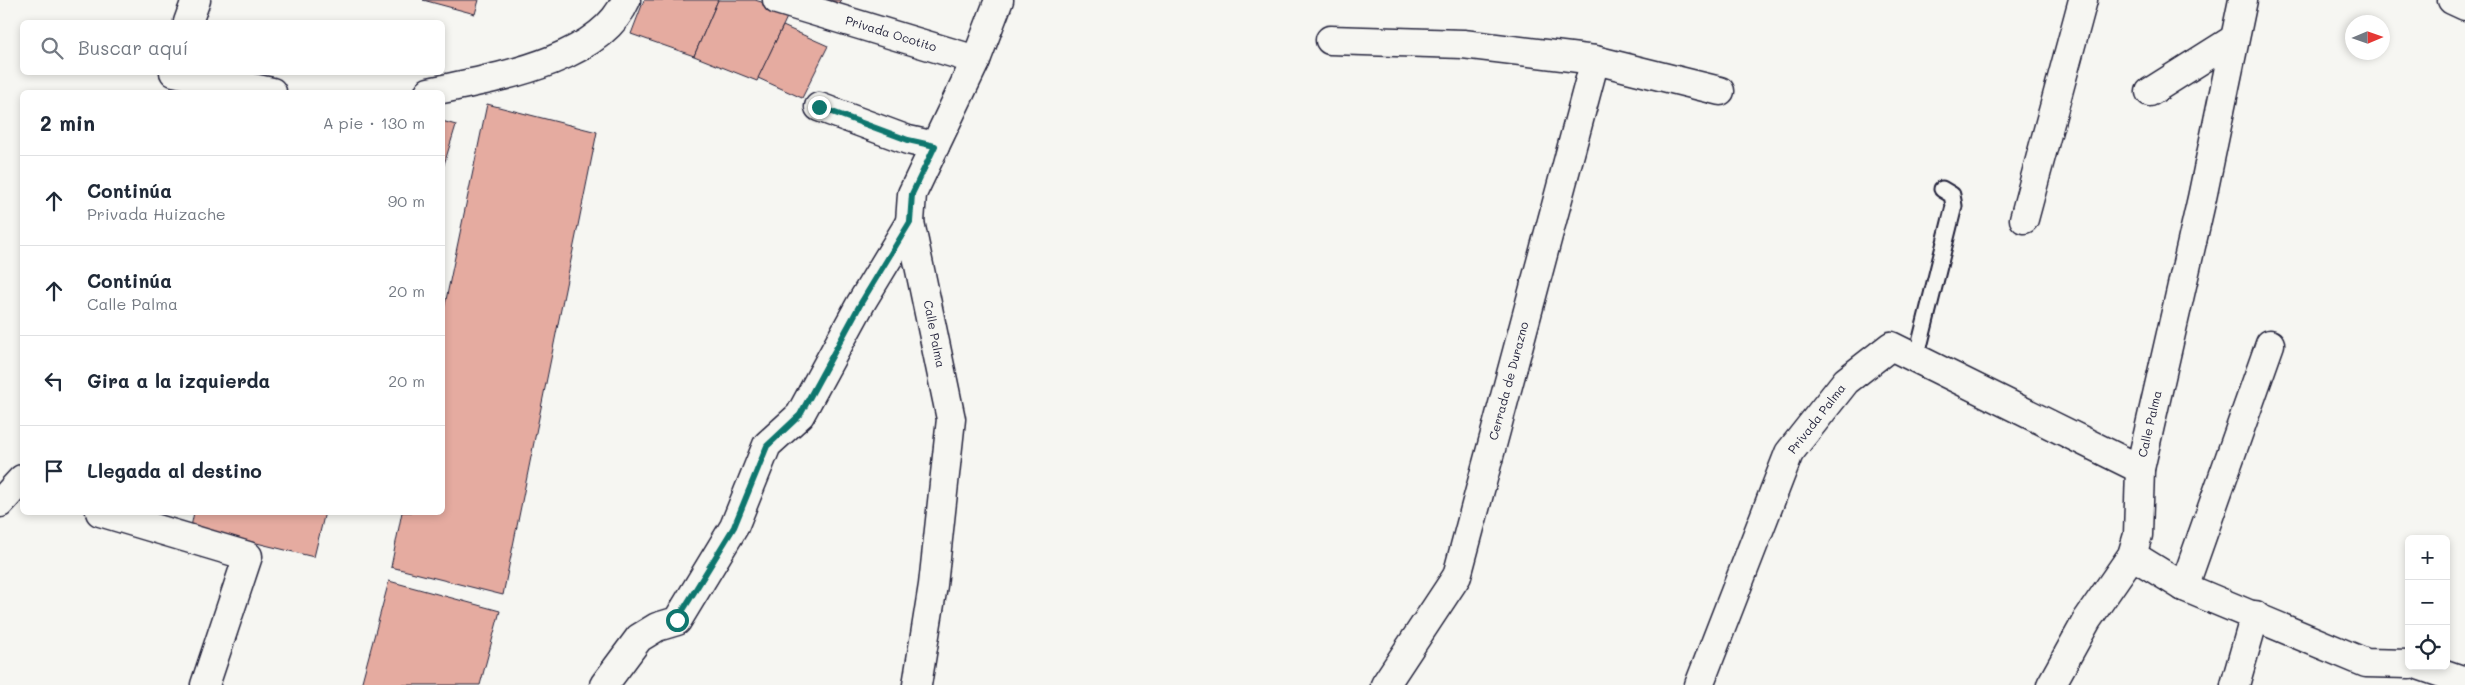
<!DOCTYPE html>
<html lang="es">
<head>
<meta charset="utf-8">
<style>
  :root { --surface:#fff; --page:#f2f2f3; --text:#1f2937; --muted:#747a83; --line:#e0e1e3 }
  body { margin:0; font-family:Mali,sans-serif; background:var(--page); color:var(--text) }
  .controls { position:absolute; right:15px; bottom:15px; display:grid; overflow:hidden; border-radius:8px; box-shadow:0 2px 8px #0003 }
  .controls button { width:45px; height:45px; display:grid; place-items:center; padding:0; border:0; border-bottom:1px solid var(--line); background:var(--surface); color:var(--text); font:25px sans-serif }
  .compass { position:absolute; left:2345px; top:15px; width:45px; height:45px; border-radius:50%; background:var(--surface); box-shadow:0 2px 8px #0003; rotate:88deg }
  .stop { position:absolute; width:15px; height:15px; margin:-11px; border:4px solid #0f766e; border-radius:50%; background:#fff }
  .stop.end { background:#0f766e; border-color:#fff; box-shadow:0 1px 5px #0008 }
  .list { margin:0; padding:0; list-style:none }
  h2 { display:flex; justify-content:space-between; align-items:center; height:65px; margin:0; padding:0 20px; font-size:21px }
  h2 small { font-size:16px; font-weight:400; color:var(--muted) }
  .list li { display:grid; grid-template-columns:32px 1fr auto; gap:15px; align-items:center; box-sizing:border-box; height:90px; padding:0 20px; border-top:1px solid var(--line) }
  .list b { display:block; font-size:19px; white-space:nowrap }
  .list p { margin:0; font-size:16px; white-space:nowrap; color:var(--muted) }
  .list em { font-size:16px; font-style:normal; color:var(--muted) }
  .icon { flex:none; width:28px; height:28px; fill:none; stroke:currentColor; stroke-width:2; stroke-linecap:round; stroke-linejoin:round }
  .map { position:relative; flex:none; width:2465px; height:685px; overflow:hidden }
  .search { position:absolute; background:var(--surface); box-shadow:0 2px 8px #0003; left:20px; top:20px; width:425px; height:55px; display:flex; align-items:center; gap:12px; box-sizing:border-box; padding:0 18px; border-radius:8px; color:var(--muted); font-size:19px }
  .panel { position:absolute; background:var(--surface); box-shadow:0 2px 8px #0003; left:20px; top:90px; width:425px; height:425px; border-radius:8px }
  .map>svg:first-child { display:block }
  .building { fill:#e5aba0; stroke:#22223b }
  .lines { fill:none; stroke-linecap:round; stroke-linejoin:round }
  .service-casing { stroke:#22223b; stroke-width:19 }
  .minor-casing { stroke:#22223b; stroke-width:31 }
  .tertiary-casing { stroke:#22223b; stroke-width:31 }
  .service { stroke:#f6f6f2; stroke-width:15 }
  .minor { stroke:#f6f6f2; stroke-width:28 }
  .tertiary { stroke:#f6f6f2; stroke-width:28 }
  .route { stroke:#0f766e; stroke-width:6 }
  .labels { text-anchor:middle; stroke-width:4; stroke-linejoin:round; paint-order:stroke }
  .street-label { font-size:12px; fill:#22223b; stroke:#f6f6f2 }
</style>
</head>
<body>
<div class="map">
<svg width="2465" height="685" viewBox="0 0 2465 685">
  <rect width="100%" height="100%" fill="#f6f6f2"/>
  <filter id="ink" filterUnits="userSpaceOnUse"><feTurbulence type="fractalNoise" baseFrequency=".02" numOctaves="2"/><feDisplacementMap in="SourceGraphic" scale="10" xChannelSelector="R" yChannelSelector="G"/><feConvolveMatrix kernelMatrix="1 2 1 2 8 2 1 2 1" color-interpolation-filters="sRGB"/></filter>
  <g filter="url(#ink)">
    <!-- building -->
    <g class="building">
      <polygon points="423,0 479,0 475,14"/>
      <polygon points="644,0 718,0 694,56 631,34"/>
      <polygon points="718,0 755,0 790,11 757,81 694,56"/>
      <polygon points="826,0 841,0 840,4"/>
      <polygon points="783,26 828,46 802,98 758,78"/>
      <polygon points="487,104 597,132 503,595 391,567 402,512 442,512 442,319"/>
      <polygon points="442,121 456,125 442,171"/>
      <polygon points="194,512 325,512 314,557 191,527"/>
      <polygon points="389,581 500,611 480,685 361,685"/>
    </g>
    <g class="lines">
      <defs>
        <polyline id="service" points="1916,359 1954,206 1952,195 1942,189"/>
        <g id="minor">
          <polyline points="777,0 976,60"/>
          <polyline points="2452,0 2465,6"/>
          <polyline points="188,22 196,0"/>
          <polyline points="1330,40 1463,44 1595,60 1720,91"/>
          <polyline points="174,72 272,92"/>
          <path d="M429,92C488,79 599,63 626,0"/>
          <polyline points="2150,92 2234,39"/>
          <polyline points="819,107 908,140 935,146"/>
          <polyline points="2024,219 2083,0"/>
          <polyline points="0,503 22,479"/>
          <polyline points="100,512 248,556 205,685"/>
          <polyline points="2132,555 2184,587 2366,663 2409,664"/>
          <polyline points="2184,587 2270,344"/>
          <polyline points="2421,666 2465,681"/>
          <polyline points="604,685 639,638 657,627 677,621 734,527 767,445 800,415 861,303 910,222"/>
          <polyline points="1385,685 1457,576 1595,60"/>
          <polyline points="1699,685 1789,453 1846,381 1891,346 2140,469"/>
          <polyline points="2051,685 2087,620 2132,555 2138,535 2140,469 2202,198 2243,0"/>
          <polyline points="2235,685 2255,615"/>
        </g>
        <polyline id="tertiary" points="917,685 933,585 951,419 910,222 912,194 976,60 999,0"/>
      </defs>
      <!-- service casing -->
      <use href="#service" class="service-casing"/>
      <!-- minor casing -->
      <use href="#minor" class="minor-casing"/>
      <!-- tertiary casing -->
      <use href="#tertiary" class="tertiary-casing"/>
      <!-- service -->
      <use href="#service" class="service"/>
      <!-- minor -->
      <use href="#minor" class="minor"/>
      <!-- tertiary -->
      <use href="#tertiary" class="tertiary"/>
    </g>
  </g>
  <g class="lines" filter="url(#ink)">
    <!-- route -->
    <polyline class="route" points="677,620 734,527 767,446 800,415 861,303 910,222 912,194 935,146 908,140 819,107"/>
  </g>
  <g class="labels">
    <!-- street labels -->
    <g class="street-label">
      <text transform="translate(891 34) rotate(17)" y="4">Privada Ocotito</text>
      <text transform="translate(934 334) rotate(79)" y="4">Calle Palma</text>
      <text transform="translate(1509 381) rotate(-75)" y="4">Cerrada de Durazno</text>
      <text transform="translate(1817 419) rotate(-52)" y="4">Privada Palma</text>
      <text transform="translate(2150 424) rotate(-77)" y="4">Calle Palma</text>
    </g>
  </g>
</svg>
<div class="controls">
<button>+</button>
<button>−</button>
<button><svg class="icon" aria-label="locate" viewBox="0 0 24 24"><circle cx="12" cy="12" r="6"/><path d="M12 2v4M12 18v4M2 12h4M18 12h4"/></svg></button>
</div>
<svg class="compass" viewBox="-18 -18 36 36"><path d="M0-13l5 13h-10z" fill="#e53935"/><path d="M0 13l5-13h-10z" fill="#747a83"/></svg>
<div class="stop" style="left:677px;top:620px"></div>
<div class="stop end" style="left:819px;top:107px"></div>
<div class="search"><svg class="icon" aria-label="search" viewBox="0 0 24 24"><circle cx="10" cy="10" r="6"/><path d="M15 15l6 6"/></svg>Buscar aquí</div>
<section class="panel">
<h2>2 min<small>A pie · 130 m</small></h2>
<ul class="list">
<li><svg class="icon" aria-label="ahead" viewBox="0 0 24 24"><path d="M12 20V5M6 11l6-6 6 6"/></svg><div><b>Continúa</b><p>Privada Huizache</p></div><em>90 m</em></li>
<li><svg class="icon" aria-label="ahead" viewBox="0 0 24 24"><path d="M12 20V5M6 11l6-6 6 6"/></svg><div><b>Continúa</b><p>Calle Palma</p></div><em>20 m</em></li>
<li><svg class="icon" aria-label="left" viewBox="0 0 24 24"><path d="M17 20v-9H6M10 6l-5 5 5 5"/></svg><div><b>Gira a la izquierda</b></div><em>20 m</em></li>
<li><svg class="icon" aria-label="arrive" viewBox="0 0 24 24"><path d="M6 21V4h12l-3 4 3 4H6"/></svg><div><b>Llegada al destino</b></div></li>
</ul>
</section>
</div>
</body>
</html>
